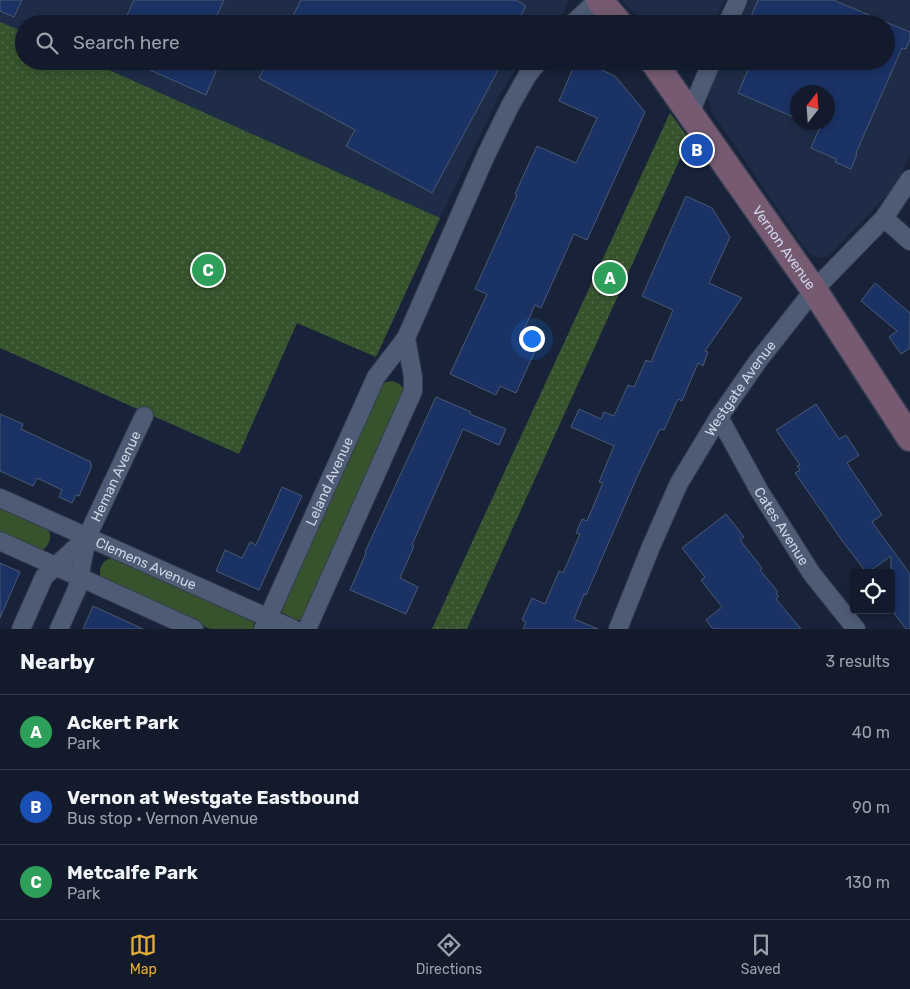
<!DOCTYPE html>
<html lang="en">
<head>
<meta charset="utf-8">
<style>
  :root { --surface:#121a2b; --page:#1b2333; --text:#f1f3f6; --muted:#9ca1a9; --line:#313847; --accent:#e4ae35 }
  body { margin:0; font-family:Rubik,sans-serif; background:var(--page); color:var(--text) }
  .controls { position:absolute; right:15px; bottom:15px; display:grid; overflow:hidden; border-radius:5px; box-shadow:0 2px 8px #0003 }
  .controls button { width:45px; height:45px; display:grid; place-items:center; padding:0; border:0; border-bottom:1px solid var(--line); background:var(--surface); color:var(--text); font:25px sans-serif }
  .compass { position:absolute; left:790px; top:85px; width:45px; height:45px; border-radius:50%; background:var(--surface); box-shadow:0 2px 8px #0003; rotate:17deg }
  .you { position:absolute; left:531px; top:338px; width:18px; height:18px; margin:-12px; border:4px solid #fff; border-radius:50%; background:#1a73e8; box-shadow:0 0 0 8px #1a73e833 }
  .badge { display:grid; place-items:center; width:32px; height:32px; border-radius:50%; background:var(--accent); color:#fff; font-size:16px; font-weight:700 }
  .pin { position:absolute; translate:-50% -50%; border:2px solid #fff; box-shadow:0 1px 5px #0006 }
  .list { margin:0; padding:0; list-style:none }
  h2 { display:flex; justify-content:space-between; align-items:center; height:65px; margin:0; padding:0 20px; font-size:21px }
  h2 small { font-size:16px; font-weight:400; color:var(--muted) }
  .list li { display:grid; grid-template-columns:32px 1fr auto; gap:15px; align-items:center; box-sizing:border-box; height:75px; padding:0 20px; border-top:1px solid var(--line) }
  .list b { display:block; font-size:19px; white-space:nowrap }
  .list p { margin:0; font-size:16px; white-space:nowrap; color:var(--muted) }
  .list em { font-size:16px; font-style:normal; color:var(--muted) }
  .icon { flex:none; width:28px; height:28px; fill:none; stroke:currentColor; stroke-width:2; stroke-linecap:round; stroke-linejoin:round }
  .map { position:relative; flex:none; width:910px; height:629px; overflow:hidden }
  .search { position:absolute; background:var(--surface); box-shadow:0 2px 8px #0003; left:15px; right:15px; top:15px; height:55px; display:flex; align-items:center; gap:12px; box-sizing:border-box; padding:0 18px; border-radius:28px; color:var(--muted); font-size:19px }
  .sheet { height:290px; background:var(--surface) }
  nav { display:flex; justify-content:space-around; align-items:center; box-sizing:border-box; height:70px; border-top:1px solid var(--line); background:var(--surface); font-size:14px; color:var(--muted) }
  nav a { display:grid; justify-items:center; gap:2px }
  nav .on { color:var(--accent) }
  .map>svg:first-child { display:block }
  .built { fill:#1e2c48; fill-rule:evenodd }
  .grass { fill:#37532d }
  .park { fill:url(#park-dots) }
  .building { fill:#1a3264; stroke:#4b5872 }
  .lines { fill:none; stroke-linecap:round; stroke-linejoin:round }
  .street-casing { stroke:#343c4f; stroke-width:20 }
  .secondary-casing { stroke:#343c4f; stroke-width:29 }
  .street { stroke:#4d5b74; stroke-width:18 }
  .secondary { stroke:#755a72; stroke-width:26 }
  .labels { text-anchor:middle; stroke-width:5; stroke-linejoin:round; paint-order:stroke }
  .street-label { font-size:14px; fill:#ced6e5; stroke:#0f192f }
</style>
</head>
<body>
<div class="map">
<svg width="910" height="629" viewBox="0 0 910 629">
  <defs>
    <pattern id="park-dots" width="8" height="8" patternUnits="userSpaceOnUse" patternTransform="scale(1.25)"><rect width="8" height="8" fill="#37532d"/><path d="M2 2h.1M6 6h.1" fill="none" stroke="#536b4b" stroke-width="1.8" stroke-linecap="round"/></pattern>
  </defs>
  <rect width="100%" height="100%" fill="#182339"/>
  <!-- built -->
  <g class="built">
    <polygon points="0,0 568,0 568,1 565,10 554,24 24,24 24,32 0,22"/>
    <polygon points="622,0 725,0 714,24 643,24"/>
    <path d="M750,0H910V154L898,181L888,194L829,256L821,258L810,254L803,246L712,113L708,100L709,90L722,61H886V24H739ZM798,92H828V122H798Z"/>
    <polygon points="89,61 521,61 500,94 440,218"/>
  </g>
  <!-- grass -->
  <g class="grass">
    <path d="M393,381C400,384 404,387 405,394L302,620H296L281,612V607L381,386L386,382Z"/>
    <path d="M0,507L48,529C53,538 49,546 40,552L0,535Z"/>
    <path d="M115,557L251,619L254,623L253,629H210L104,581L100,577C99,566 103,559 115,557Z"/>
  </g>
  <!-- park -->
  <g class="park">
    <polygon points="0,22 24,32 24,61 89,61 440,218 376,357 297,323 239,454 0,348"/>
    <polygon points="670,113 689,139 467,629 432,629"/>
  </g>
  <!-- building -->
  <g class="building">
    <polygon points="0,0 22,0 14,17 0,11"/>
    <polygon points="134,0 224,0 213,24 123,24"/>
    <polygon points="301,0 516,0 526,6 516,24 289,24"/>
    <polygon points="758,0 833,0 910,32 910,39 906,49 902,48 856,153 857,154 851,169 835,162 836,159 811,148 822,122 828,122 828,92 798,92 798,119 738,93 752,61 886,61 886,24 748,24"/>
    <polygon points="130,61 220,61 206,95"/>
    <polygon points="268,61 503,61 432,193 346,146 355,130 259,78"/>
    <polygon points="576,61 582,61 615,76 645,112 587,240 574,234 541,308 535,305 522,334 539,342 516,393 500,386 496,395 450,374 487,294 475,289 517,195 515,194 537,146 576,163 597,118 559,101"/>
    <polygon points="686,196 712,208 730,237 709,283 742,298 705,351 708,352 703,366 698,363 682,401 678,399 664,430 660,429 637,477 586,595 584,594 574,619 598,629 523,629 526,622 522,620 532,598 545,604 559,571 563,573 580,534 576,533 582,519 587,521 603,483 599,482 614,446 571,427 579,409 601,419 604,412 614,416 628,385 634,387 646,360 651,362 673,310 642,296"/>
    <polygon points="875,283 910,313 910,348 901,354 889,337 897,331 861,301"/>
    <polygon points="436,397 471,412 470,414 506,429 499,445 463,429 412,545 414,546 400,578 418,587 406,614 350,590 366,553 365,552"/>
    <polygon points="816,404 839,439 846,435 859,455 847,463 882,515 872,522 910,574 910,629 906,629 891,609 891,556 867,573 843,542 795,473 800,470 797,466 800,465 776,430"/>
    <polygon points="0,414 23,424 21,429 91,462 90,465 92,466 79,496 76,495 72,503 59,497 62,490 37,478 33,486 0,471"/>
    <polygon points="282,487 302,496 259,590 216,571 225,550 242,558 250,542 256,545"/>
    <polygon points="726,514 744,537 740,540 762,568 760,570 778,592 776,594 779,596 776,599 801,629 713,629 706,620 722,607 701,580 705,577 682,548"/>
    <polygon points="0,563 20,572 0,618"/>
    <polygon points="93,606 143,629 83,629"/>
  </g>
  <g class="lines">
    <defs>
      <g id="street">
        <polyline points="572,24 598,0"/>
        <polyline points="727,24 738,0"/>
        <polyline points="690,113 712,61"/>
        <polyline points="884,218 910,241"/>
        <path id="s1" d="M719,417L760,492L812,574L856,629"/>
        <path id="s2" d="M0,498L293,629"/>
        <polyline points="0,541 194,629"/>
        <polyline points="21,629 44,577 87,537"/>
        <path id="s3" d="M59,629L77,589L87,537L144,416"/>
        <path id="s4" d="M263,629L376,377L406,338L486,155L510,106L527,76L539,61"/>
        <polyline points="307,629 413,391 413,377 406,338"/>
        <path id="s5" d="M618,629L650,549L679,483L719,417L758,361L814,290L884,218L910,179"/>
      </g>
      <g id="secondary">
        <polyline points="599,0 620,24"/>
        <path id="s6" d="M653,61L814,290L910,438"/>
      </g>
    </defs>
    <!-- street casing -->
    <use href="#street" class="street-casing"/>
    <!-- secondary casing -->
    <use href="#secondary" class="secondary-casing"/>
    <!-- street -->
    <use href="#street" class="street"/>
    <!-- secondary -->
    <use href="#secondary" class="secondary"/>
  </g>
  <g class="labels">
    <!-- street labels -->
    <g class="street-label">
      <text dy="5" stroke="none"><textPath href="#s6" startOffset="228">Vernon Avenue</textPath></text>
      <text dy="5" stroke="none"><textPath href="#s5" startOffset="271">Westgate Avenue</textPath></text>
      <text dy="5" stroke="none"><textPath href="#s3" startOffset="164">Heman Avenue</textPath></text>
      <text dy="5" stroke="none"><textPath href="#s4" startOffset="162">Leland Avenue</textPath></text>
      <text dy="5" stroke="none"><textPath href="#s1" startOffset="126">Cates Avenue</textPath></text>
      <text dy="5" stroke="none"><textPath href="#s2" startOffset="160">Clemens Avenue</textPath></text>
    </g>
  </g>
</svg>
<div class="controls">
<button><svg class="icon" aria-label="locate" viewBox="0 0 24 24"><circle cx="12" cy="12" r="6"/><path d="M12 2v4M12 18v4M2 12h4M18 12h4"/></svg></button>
</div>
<svg class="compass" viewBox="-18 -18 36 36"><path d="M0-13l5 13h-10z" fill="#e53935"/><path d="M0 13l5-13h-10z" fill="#9ca1a9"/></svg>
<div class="you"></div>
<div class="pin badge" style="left:610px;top:278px;background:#2e9e5b">A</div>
<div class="pin badge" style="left:697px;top:150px;background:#1a4fb4">B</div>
<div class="pin badge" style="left:208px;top:270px;background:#2e9e5b">C</div>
<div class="search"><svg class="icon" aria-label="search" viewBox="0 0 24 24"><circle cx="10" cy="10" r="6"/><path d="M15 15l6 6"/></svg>Search here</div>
</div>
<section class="sheet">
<h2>Nearby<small>3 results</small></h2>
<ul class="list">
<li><span class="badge" style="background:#2e9e5b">A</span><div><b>Ackert Park</b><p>Park</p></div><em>40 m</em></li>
<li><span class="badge" style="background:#1a4fb4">B</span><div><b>Vernon at Westgate Eastbound</b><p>Bus stop · Vernon Avenue</p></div><em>90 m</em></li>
<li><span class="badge" style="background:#2e9e5b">C</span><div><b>Metcalfe Park</b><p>Park</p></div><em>130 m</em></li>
</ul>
</section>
<nav>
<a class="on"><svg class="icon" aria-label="map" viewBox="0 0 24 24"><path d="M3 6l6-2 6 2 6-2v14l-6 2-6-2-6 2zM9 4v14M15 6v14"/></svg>Map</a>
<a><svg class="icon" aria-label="directions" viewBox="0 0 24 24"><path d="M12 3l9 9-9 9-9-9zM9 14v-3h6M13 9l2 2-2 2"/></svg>Directions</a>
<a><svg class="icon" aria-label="saved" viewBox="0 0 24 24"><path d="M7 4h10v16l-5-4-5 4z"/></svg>Saved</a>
</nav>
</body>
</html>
